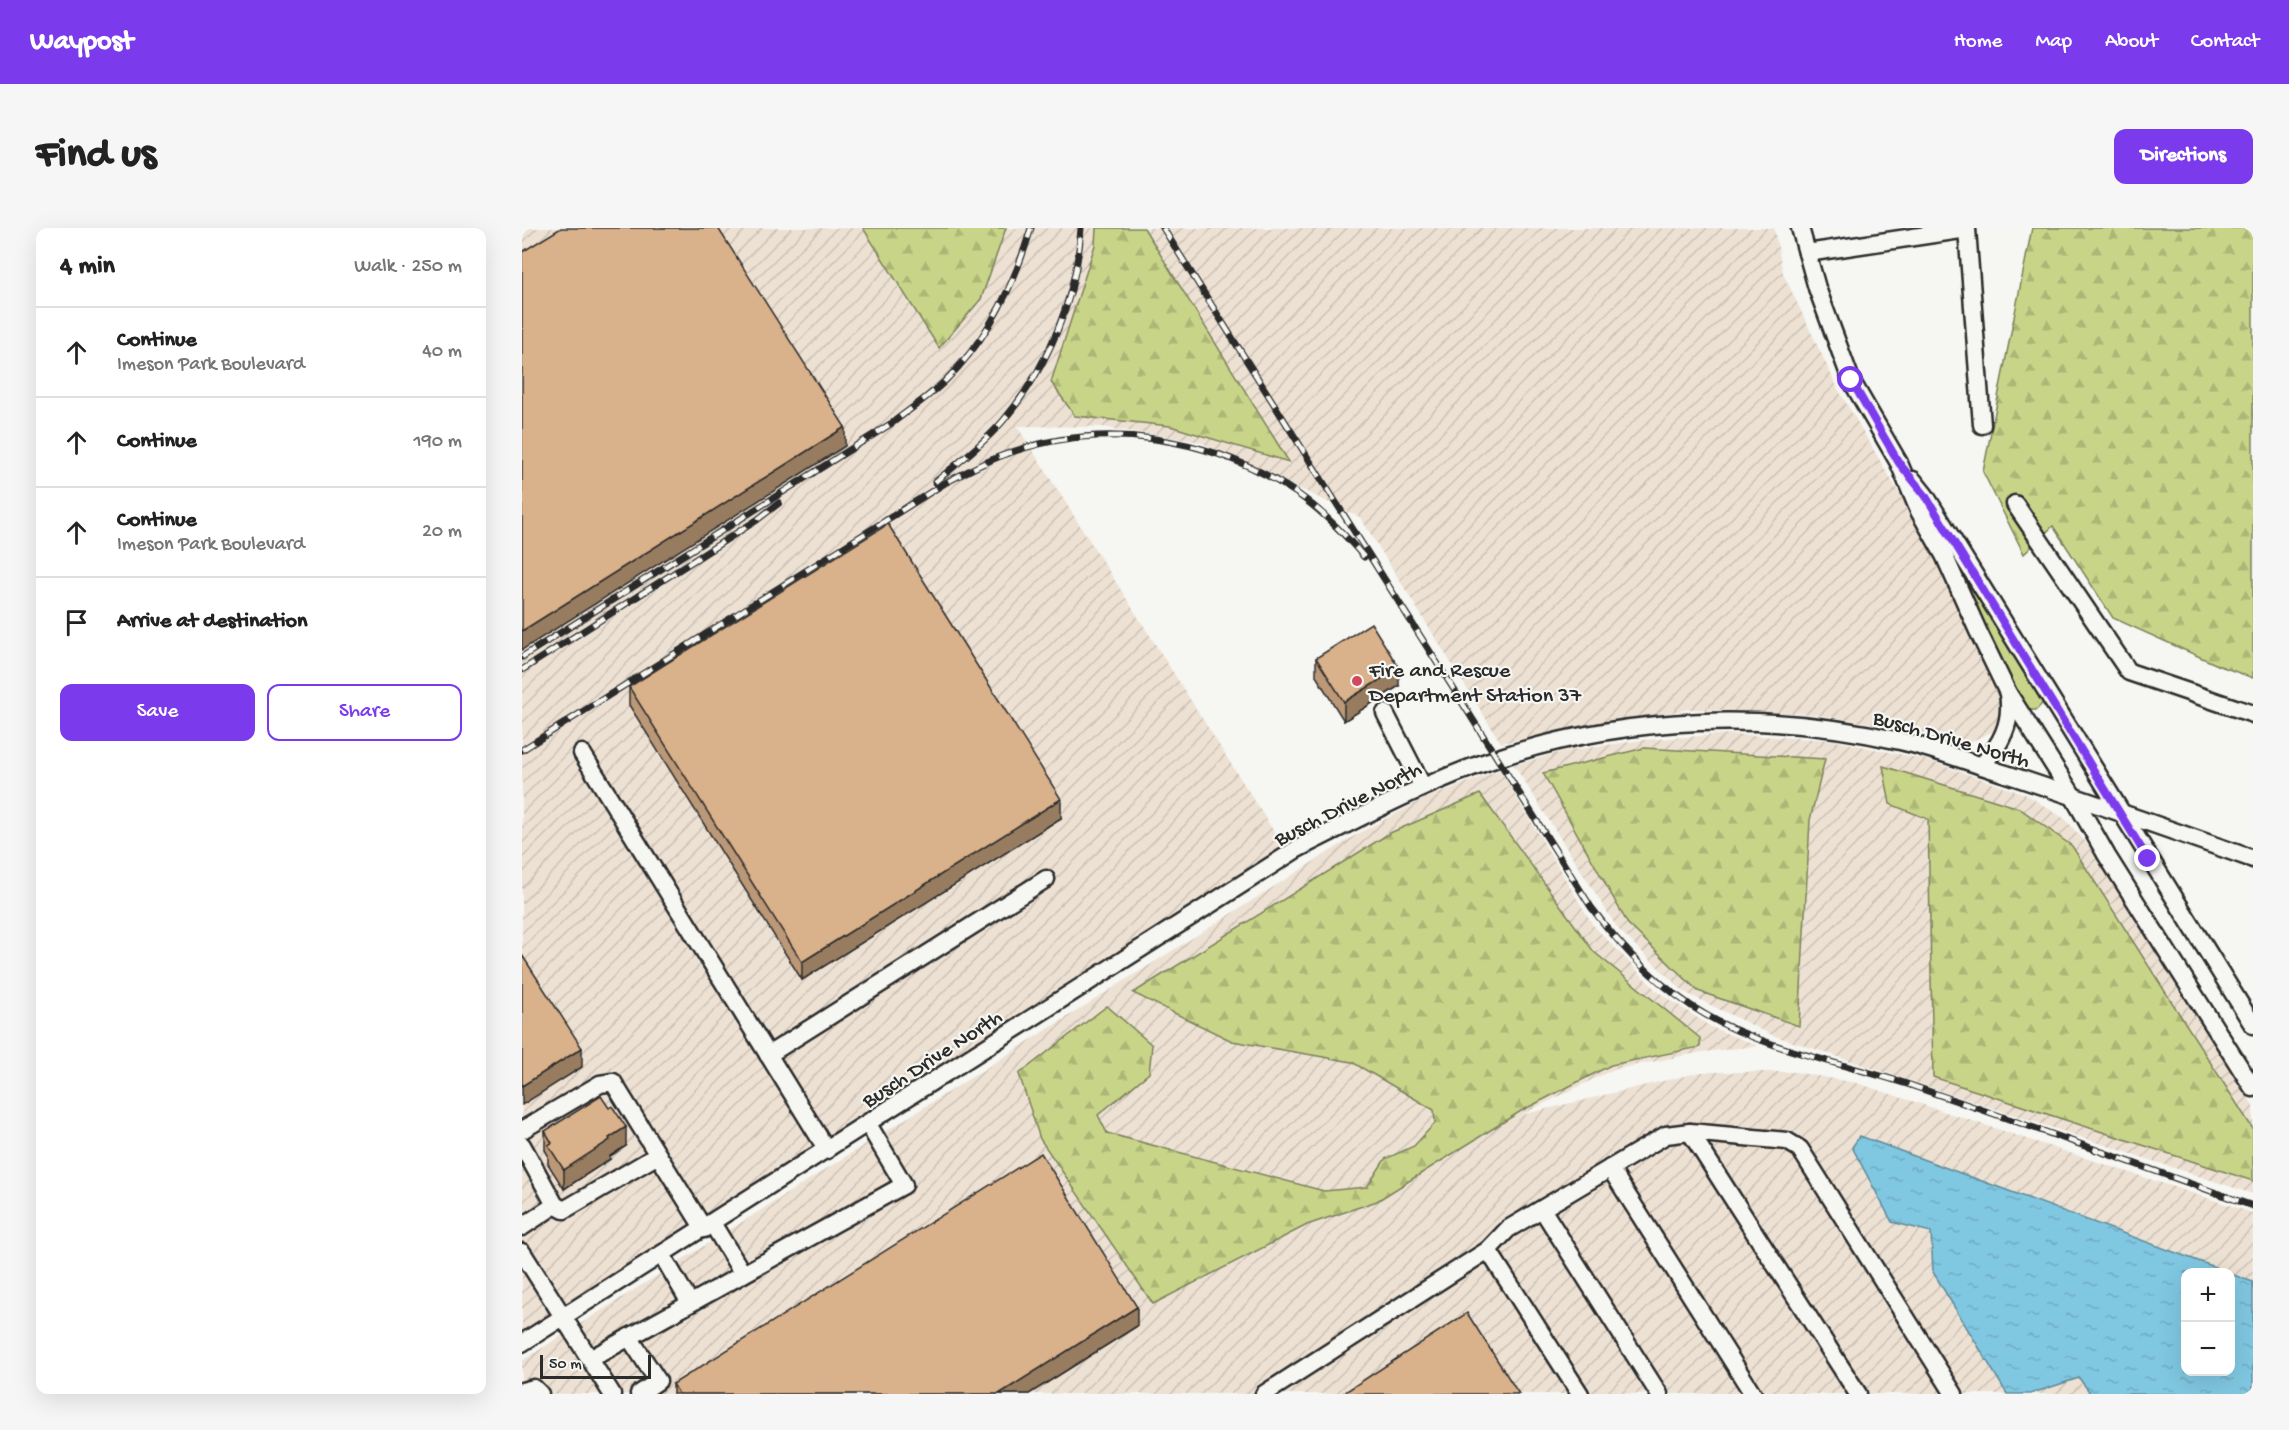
<!DOCTYPE html>
<html lang="en">
<head>
<meta charset="utf-8">
<style>
  :root { --surface:#fff; --page:#f6f6f6; --text:#222; --muted:#767676; --line:#e0e0e0; --accent:#7c3aed }
  body { margin:0; font-family:"Gochi Hand",sans-serif; background:var(--page); color:var(--text) }
  .controls { position:absolute; right:18px; bottom:18px; display:grid; overflow:hidden; border-radius:12px; box-shadow:0 6px 24px #0002 }
  .controls button { width:54px; height:54px; display:grid; place-items:center; padding:0; border:0; border-bottom:2px solid var(--line); background:var(--surface); color:var(--text); font:30px sans-serif }
  .scale { position:absolute; left:18px; bottom:15px; width:111px; box-sizing:border-box; padding-left:6px; border:3px solid #2b2b2b; border-top:0; font-size:16px; line-height:21px; white-space:nowrap; color:#2b2b2b; -webkit-text-stroke:4px #f6f6f2; paint-order:stroke }
  .stop { position:absolute; width:18px; height:18px; margin:-14px; border:4px solid #7c3aed; border-radius:50%; background:#fff }
  .stop.end { background:#7c3aed; border-color:#fff; box-shadow:0 2px 6px #0008 }
  .list { margin:0; padding:0; list-style:none }
  h2 { display:flex; justify-content:space-between; align-items:center; height:78px; margin:0; padding:0 24px; font-size:26px }
  h2 small { font-size:20px; font-weight:400; color:var(--muted) }
  .list li { display:grid; grid-template-columns:39px 1fr auto; gap:18px; align-items:center; box-sizing:border-box; height:90px; padding:0 24px; border-top:2px solid var(--line) }
  .list b { display:block; font-size:22px; white-space:nowrap }
  .list p { margin:0; font-size:20px; white-space:nowrap; color:var(--muted) }
  .list em { font-size:20px; font-style:normal; color:var(--muted) }
  .actions { display:flex; gap:12px; padding:18px 24px }
  .actions a { flex:1; padding:14px 0; border:2px solid var(--accent); border-radius:12px; text-align:center; font-size:21px; color:var(--accent) }
  .actions .main { background:var(--accent); color:#fff }
  .icon { flex:none; width:33px; height:33px; fill:none; stroke:currentColor; stroke-width:2; stroke-linecap:round; stroke-linejoin:round }
  .map { position:relative; flex:none; width:1731px; height:1166px; overflow:hidden; border-radius:12px }
  header { display:flex; align-items:center; gap:36px; box-sizing:border-box; height:84px; padding:0 30px; background:var(--accent); color:#fff }
  header strong { font-size:28px }
  nav { display:flex; gap:33px; margin-inline-start:auto; font-size:21px }
  .intro { display:flex; align-items:center; justify-content:space-between; box-sizing:border-box; height:144px; padding:0 36px }
  h1 { margin:0; font-size:42px }
  .button { padding:15px 27px; border-radius:12px; background:var(--accent); color:#fff; font-size:21px; font-weight:700 }
  main { display:flex; gap:36px; padding:0 36px }
  aside { flex:1; background:var(--surface); border-radius:12px; box-shadow:0 6px 24px #0002 }
  .map>svg:first-child { display:block }
  .industrial { fill:url(#industrial-furrows); fill-rule:evenodd }
  .grass { fill:#c8d589; stroke:#7a805a; stroke-width:1.5 }
  .forest { fill:url(#forest-firs); stroke:#7a805a; stroke-width:1.5 }
  .water { fill:url(#water-ripples); stroke:#5e8998; stroke-width:1.5 }
  .lines { fill:none; stroke-linecap:round; stroke-linejoin:round }
  .minor-casing { stroke:#2b2b2b; stroke-width:21 }
  .minor { stroke:#f6f6f2; stroke-width:16 }
  .rail-casing { stroke:#2b2b2b; stroke-width:7 }
  .rail { stroke:#f6f6f2; stroke-width:4.5; stroke-dasharray:14; stroke-linecap:butt }
  .wall { fill:#bb9877; stroke:#2b2b2b; stroke-width:1.5 }
  .shaded-wall { fill:#987c61; stroke:#2b2b2b; stroke-width:1.5 }
  .building { fill:#d9b18a; stroke:#2b2b2b; stroke-width:1.5 }
  .route { stroke:#7c3aed; stroke-width:8 }
  .poi-dot { fill:#d1495b; stroke:#f6f6f2; stroke-width:2 }
  .labels { text-anchor:middle; stroke-width:4.5; stroke-linejoin:round; paint-order:stroke }
  .poi-label { font-size:22px; fill:#2b2b2b; stroke:#f6f6f2; text-anchor:start }
  .street-label { font-size:22px; fill:#2b2b2b; stroke:#f6f6f2 }
</style>
</head>
<body>
<header>
<strong>Waypost</strong>
<nav><a>Home</a><a>Map</a><a>About</a><a>Contact</a></nav>
</header>
<div class="intro"><h1>Find us</h1><a class="button">Directions</a></div>
<main>
<aside>
<h2>4 min<small>Walk · 250 m</small></h2>
<ul class="list">
<li><svg class="icon" aria-label="ahead" viewBox="0 0 24 24"><path d="M12 20V5M6 11l6-6 6 6"/></svg><div><b>Continue</b><p>Imeson Park Boulevard</p></div><em>40 m</em></li>
<li><svg class="icon" aria-label="ahead" viewBox="0 0 24 24"><path d="M12 20V5M6 11l6-6 6 6"/></svg><div><b>Continue</b></div><em>190 m</em></li>
<li><svg class="icon" aria-label="ahead" viewBox="0 0 24 24"><path d="M12 20V5M6 11l6-6 6 6"/></svg><div><b>Continue</b><p>Imeson Park Boulevard</p></div><em>20 m</em></li>
<li><svg class="icon" aria-label="arrive" viewBox="0 0 24 24"><path d="M6 21V4h12l-3 4 3 4H6"/></svg><div><b>Arrive at destination</b></div></li>
</ul>
<div class="actions"><a class="main">Save</a><a>Share</a></div>
</aside>
<div class="map">
<svg width="1731" height="1166" viewBox="0 0 1731 1166">
  <defs>
    <pattern id="industrial-furrows" width="10" height="10" patternUnits="userSpaceOnUse" patternTransform="scale(1.5)"><rect width="10" height="10" fill="#ede1d3"/><path d="M-1 1l2-2M0 10L10 0M9 11l2-2" fill="none" stroke="#cbc1b5"/></pattern>
    <pattern id="forest-firs" width="22" height="20" patternUnits="userSpaceOnUse" patternTransform="scale(1.5)"><rect width="22" height="20" fill="#c8d589"/><path d="M5 1l3.5 6h-7zM16 11l3.5 6h-7z" fill="#acb776"/></pattern>
    <pattern id="water-ripples" width="26" height="14" patternUnits="userSpaceOnUse" patternTransform="scale(1.5)"><rect width="26" height="14" fill="#80c7e1"/><path d="M2 4q2-2 4 0t4 0M15 11q2-2 4 0t4 0" fill="none" stroke="#6fabc1"/></pattern>
  </defs>
  <rect width="100%" height="100%" fill="#f6f6f2"/>
  <filter id="ink" filterUnits="userSpaceOnUse"><feTurbulence type="fractalNoise" baseFrequency=".0167" numOctaves="2"/><feDisplacementMap in="SourceGraphic" scale="12" xChannelSelector="R" yChannelSelector="G"/><feConvolveMatrix kernelMatrix="1 2 1 2 8 2 1 2 1" color-interpolation-filters="sRGB"/></filter>
  <g filter="url(#ink)">
    <!-- industrial -->
    <g class="industrial">
      <polygon points="0,0 341,0 417,120 459,71 484,0 1252,0 1261,45 1316,161 1413,326 1480,472 1474,502 1443,516 1388,501 1289,486 1167,481 979,515 838,289 678,214 580,199 495,198 763,621 0,1103"/>
      <polygon points="1207,506 1310,512 1405,532 1505,567 1543,591 1568,619 1731,877 1731,966 1250,807 1162,764 1096,701 992,537 1043,523 1121,512"/>
      <path d="M978,542L1071,697L1135,763L1189,799L1236,818L1180,824L1090,842L999,887L1179,844H1273L1335,855L1731,985V1166H0V1133L39,1108L837,605L902,571ZM1664,1044H1708V1144H1664Z"/>
    </g>
    <!-- grass -->
    <polygon class="grass" points="1439,344 1520,469 1520,476 1514,482 1509,482 1503,477 1493,459 1437,346"/>
    <!-- forest -->
    <g class="forest">
      <polygon points="341,0 484,0 459,71 417,120"/>
      <polygon points="574,0 622,0 767,234 648,198 553,188 529,154 573,17"/>
      <polygon points="1510,0 1731,0 1731,450 1698,438 1591,390 1531,298 1502,326 1461,244"/>
      <polygon points="1122,520 1303,531 1288,592 1277,798 1176,763 1106,696 1021,545"/>
      <polygon points="1361,538 1497,580 1550,618 1731,901 1731,953 1411,849 1406,591 1368,576"/>
      <polygon points="958,566 1072,724 1178,810 1178,819 1089,837 999,883 855,973 785,997 631,1076 518,911 497,846 585,778 630,817 627,845 576,887 585,905 802,963 845,959 863,931 892,918 913,895 912,882 830,834 710,813 611,765 868,605"/>
    </g>
    <!-- water -->
    <polygon class="water" points="1338,908 1706,1044 1664,1044 1664,1144 1708,1144 1709,1046 1731,1054 1731,1166 1569,1166 1557,1150 1508,1166 1485,1166 1411,1044 1409,1004 1370,994 1330,919"/>
    <g class="lines">
      <defs>
        <g id="minor">
          <polyline points="1278,0 1295,60 1329,152 1377,235 1397,283 1422,327 1456,403 1486,465 1551,568 1585,628 1731,860"/>
          <polyline points="1285,25 1445,1 1460,197"/>
          <polyline points="1391,252 1403,267 1731,797"/>
          <polyline points="1493,276 1607,444 1731,486"/>
          <polyline points="863,485 901,559"/>
          <polyline points="60,525 305,922"/>
          <path d="M1459,538C1479,517 1491,495 1486,466"/>
          <polyline points="246,827 524,651"/>
          <polyline points="0,902 78,856 91,854 136,927"/>
          <polyline points="1168,904 1336,1166"/>
          <polyline points="0,917 33,977 42,982 136,927 182,1001"/>
          <polyline points="1088,940 1231,1166"/>
          <polyline points="1020,981 1137,1166"/>
          <polyline points="190,995 221,1046"/>
          <polyline points="0,999 33,977"/>
          <polyline points="966,1022 986,1001 1144,907 1168,904 1265,913 1278,921 1432,1166"/>
          <polyline points="0,1024 90,1166"/>
          <polyline points="140,1027 168,1075"/>
          <polyline points="107,1109 136,1153 117,1166"/>
          <path d="M0,1115L775,621C841,588 906,553 976,530C1106,487 1246,483 1378,513C1414,521 1449,535 1484,546C1567,573 1649,602 1731,631"/>
          <polyline points="68,1131 382,957 346,896"/>
          <polyline points="0,1163 12,1160 18,1166"/>
          <polyline points="742,1166 966,1022 1058,1166"/>
        </g>
      </defs>
      <!-- minor casing -->
      <use href="#minor" class="minor-casing"/>
      <!-- minor -->
      <use href="#minor" class="minor"/>
      <defs>
        <g id="rail">
          <path d="M641,0L1069,679C1101,722 1137,760 1184,787C1243,821 1320,835 1385,856C1501,895 1616,937 1731,978"/>
          <path d="M413,254C436,235 461,216 481,193C526,140 555,69 559,0"/>
          <path d="M0,429L370,195C388,181 408,168 424,152C466,111 493,55 509,0"/>
          <polyline points="0,442 235,292 257,275"/>
          <path d="M0,522L423,255C446,243 468,231 493,223C583,193 685,209 765,259C795,277 820,303 842,329"/>
        </g>
      </defs>
      <!-- rail casing -->
      <use href="#rail" class="rail-casing"/>
      <!-- rail -->
      <use href="#rail" class="rail"/>
    </g>
    <!-- wall -->
    <g class="wall">
      <polygon points="794,430 877,458 822,493 794,448"/>
      <polygon points="107,459 539,590 280,752 107,477"/>
      <polygon points="23,903 104,918 88,928 88,931 42,961 26,936 26,927 23,922"/>
      <polygon points="615,1098 507,1166 151,1166 151,1156"/>
    </g>
    <!-- shaded-wall -->
    <g class="shaded-wall">
      <polygon points="323,199 323,218 0,422 0,403"/>
      <polygon points="877,440 877,458 822,493 822,474"/>
      <polygon points="539,571 539,590 280,752 280,734"/>
      <polygon points="60,820 60,839 0,877 0,858"/>
      <polygon points="104,899 104,918 88,928 88,931 42,961 42,942 87,910"/>
      <polygon points="615,1079 615,1098 507,1166 477,1166"/>
    </g>
    <!-- building -->
    <g class="building">
      <polygon points="39,0 196,0 323,199 0,403 0,24"/>
      <polygon points="366,296 539,571 280,734 107,459"/>
      <polygon points="849,395 877,440 822,474 794,430"/>
      <polygon points="0,727 60,820 0,858"/>
      <polygon points="79,868 87,880 90,878 104,899 87,910 88,912 42,942 26,917 30,915 23,903"/>
      <polygon points="519,925 615,1079 477,1166 157,1166 151,1156"/>
      <polygon points="945,1085 997,1166 820,1166"/>
    </g>
  </g>
  <g class="lines" filter="url(#ink)">
    <!-- route -->
    <polyline class="route" points="1329,152 1377,235 1403,267 1626,631"/>
  </g>
  <!-- markers -->
  <circle class="poi-dot" cx="835" cy="453" r="6"/>
  <g class="labels">
    <!-- poi labels -->
    <g class="poi-label">
      <text x="847" y="448">Fire and Rescue<tspan x="847" dy="25">Department Station 37</tspan></text>
    </g>
    <!-- street labels -->
    <g class="street-label">
      <text transform="translate(1430 509) rotate(16)" y="8">Busch Drive North</text>
      <text transform="translate(825 574) rotate(-27)" y="8">Busch Drive North</text>
      <text transform="translate(409 829) rotate(-33)" y="8">Busch Drive North</text>
    </g>
  </g>
</svg>
<div class="controls">
<button>+</button>
<button>−</button>
</div>
<div class="scale">50 m</div>
<div class="stop" style="left:1329px;top:152px"></div>
<div class="stop end" style="left:1626px;top:631px"></div>
</div>
</main>
</body>
</html>
